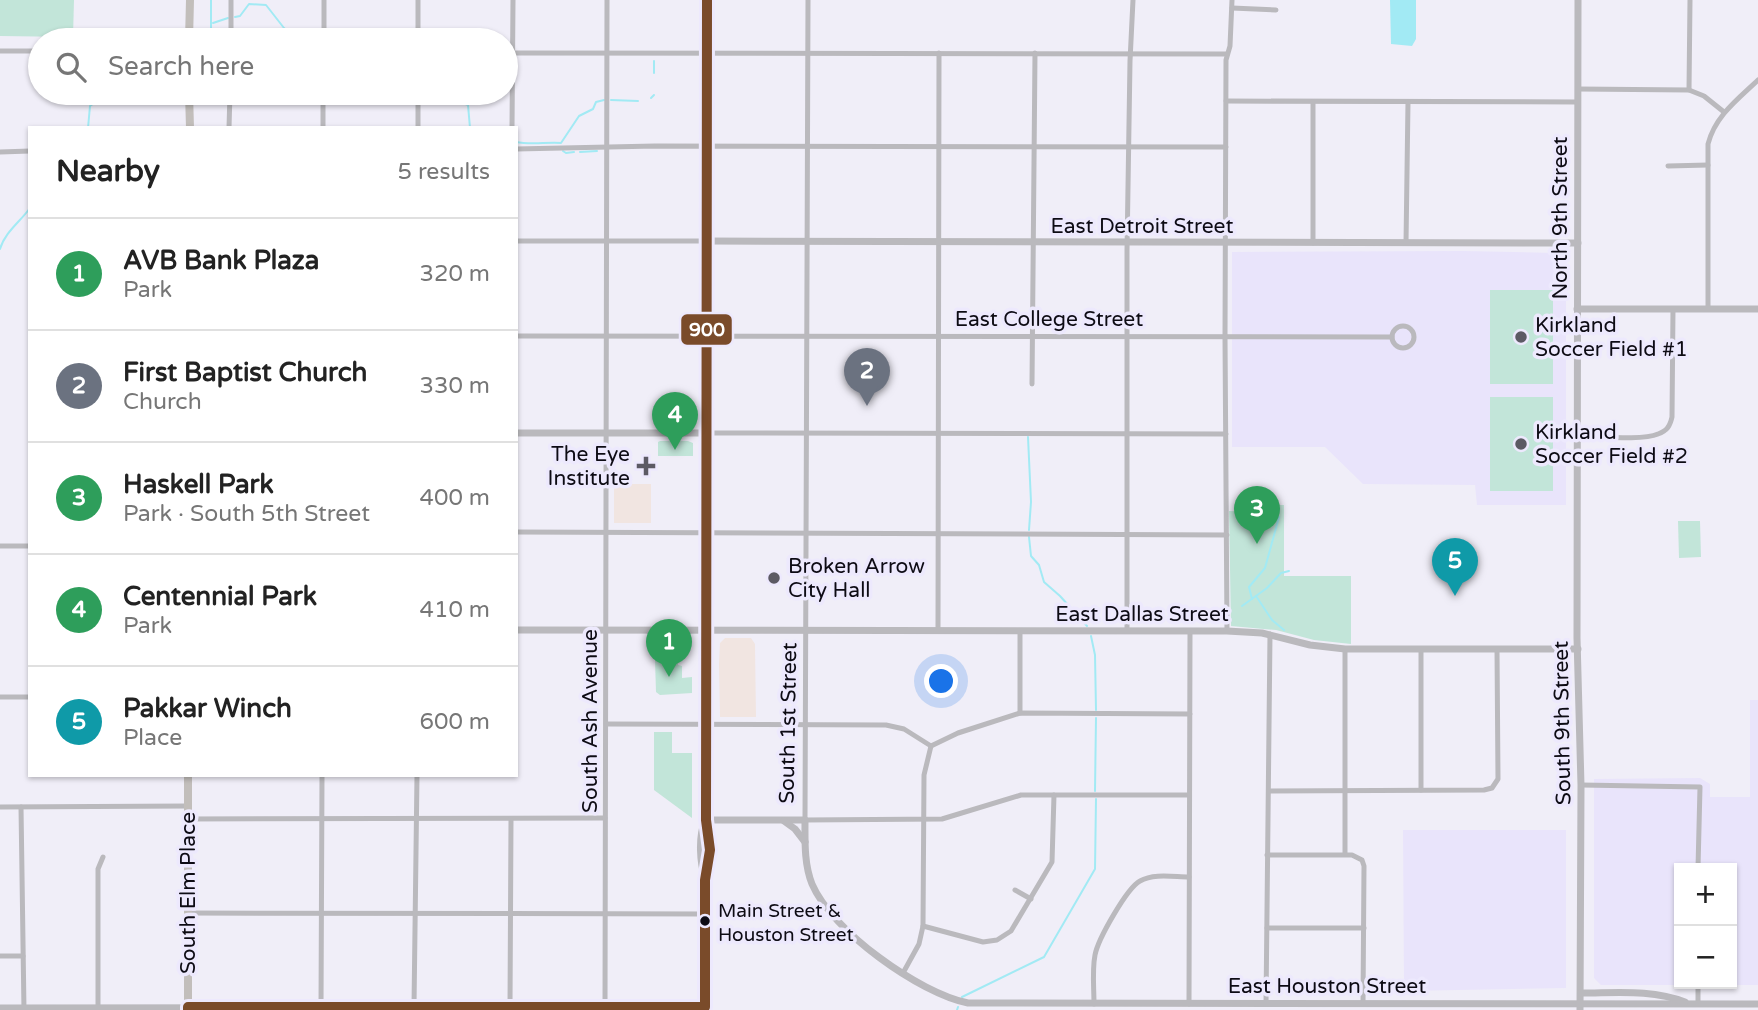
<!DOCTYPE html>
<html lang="en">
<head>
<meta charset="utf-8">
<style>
  :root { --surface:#fff; --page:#f6f6f6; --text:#222; --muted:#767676; --line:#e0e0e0; --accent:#5c5a64 }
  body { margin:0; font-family:"Varela Round",sans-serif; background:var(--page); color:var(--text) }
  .controls { position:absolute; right:21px; bottom:21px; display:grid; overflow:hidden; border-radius:0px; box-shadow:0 2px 5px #0004 }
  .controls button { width:63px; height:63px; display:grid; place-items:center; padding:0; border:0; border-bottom:2px solid var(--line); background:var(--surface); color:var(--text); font:35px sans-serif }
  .you { position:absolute; left:942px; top:682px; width:24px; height:24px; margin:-18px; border:5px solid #fff; border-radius:50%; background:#1a73e8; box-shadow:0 0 0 10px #1a73e833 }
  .badge { display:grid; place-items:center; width:46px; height:46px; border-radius:50%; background:var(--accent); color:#fff; font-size:23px; font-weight:700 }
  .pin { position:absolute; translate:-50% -58px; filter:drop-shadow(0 2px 4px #0008) }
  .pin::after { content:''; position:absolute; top:37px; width:24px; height:21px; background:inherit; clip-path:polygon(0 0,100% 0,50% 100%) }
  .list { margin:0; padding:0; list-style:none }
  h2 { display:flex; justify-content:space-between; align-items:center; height:91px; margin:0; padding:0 28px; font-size:30px }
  h2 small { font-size:23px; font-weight:400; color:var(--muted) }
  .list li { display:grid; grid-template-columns:46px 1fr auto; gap:21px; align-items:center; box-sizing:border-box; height:112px; padding:0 28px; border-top:2px solid var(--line) }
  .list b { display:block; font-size:26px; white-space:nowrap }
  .list p { margin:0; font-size:23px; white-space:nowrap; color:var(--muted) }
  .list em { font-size:23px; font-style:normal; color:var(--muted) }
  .icon { flex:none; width:38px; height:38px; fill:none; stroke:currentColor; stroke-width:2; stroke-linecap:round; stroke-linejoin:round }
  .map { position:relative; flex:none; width:1758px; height:1010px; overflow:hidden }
  .search { position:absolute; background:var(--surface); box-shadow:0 2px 5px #0004; left:28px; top:28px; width:490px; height:77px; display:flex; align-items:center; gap:18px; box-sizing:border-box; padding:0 24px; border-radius:38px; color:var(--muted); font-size:26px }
  .panel { position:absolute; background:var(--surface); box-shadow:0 2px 5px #0004; left:28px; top:126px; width:490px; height:651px; border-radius:0px }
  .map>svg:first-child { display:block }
  .commercial { fill:#f1e5e1 }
  .built { fill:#e9e4fb; fill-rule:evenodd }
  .green { fill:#c2e5d9 }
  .water { fill:#a2eaf4 }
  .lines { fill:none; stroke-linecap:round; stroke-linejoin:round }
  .stream { stroke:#a2eaf4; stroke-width:2 }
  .street { stroke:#bab9bd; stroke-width:5 }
  .secondary { stroke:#bab9bd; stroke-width:7 }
  .primary { stroke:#c2bebb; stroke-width:8 }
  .bus-1-casing { stroke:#ede9fd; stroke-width:16 }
  .bus-1 { stroke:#7a4b2a; stroke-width:10 }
  .poi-dot { fill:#5c5a64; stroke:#ede9fd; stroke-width:2.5 }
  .bus-dot { fill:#0d0b14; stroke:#ede9fd; stroke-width:2.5 }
  .labels { text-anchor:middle; stroke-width:7; stroke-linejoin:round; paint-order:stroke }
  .bus-label { font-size:19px; fill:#0d0b14; stroke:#ede9fd; text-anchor:start }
  .street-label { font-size:21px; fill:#0d0b14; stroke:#ede9fd }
  .poi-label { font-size:21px; fill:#0d0b14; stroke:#ede9fd; text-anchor:start }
  .line-badge { stroke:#ede9fd; stroke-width:2.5 }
  .badge-label { font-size:19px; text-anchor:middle; font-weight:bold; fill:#fff }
</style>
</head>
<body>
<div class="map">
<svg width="1758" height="1010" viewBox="0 0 1758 1010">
  <rect width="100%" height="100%" fill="#f0eef8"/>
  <!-- commercial -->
  <g class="commercial">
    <rect x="614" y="484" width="37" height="39"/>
    <polygon points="725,638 751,638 755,644 756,717 720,717 719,664 720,643"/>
  </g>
  <!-- built -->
  <g class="built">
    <polygon points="1462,251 1556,253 1566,262 1566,505 1477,505 1475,485 1363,484 1325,447 1232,447 1232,252"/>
    <path d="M1750,700H1758V985H1601L1594,978V779L1700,778L1710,784V797H1750ZM1679,868H1732V984H1679Z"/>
    <polygon points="1403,830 1566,830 1566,988 1404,991"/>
  </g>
  <!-- green -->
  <g class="green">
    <polygon points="0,0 74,0 73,37 0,36"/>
    <rect x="1490" y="290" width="63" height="94"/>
    <rect x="1490" y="397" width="63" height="94"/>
    <polygon points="660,441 688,441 693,443 693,456 658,456 658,442"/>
    <polygon points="1253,505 1284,505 1284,576 1351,576 1351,644 1314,640 1276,630 1231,626 1229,511 1253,512"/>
    <polygon points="1678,521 1700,521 1701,557 1679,558"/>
    <polygon points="655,660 678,660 678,665 682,666 682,678 692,677 692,693 660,695 656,692"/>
    <polygon points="654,732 672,732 672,753 692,753 692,818 654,790"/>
  </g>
  <!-- water -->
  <polygon class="water" points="1390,0 1416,0 1416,39 1412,46 1391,44"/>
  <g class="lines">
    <!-- stream -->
    <g class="stream">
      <polyline points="235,17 240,16 249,4 266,5 284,28 297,40"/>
      <polyline points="213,23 228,18"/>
      <polyline points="211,40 211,0"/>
      <polyline points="654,61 654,73"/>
      <polyline points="354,93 358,99 365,101 411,97"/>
      <polyline points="425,97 455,100 468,105 470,128"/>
      <polyline points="651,98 654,95"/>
      <polyline points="611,100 638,101"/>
      <polyline points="88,128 90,106 97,101 150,104 170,93"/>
      <path d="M516,142C531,145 546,142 561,143L579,116L593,109L596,102L604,100"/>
      <polyline points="563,151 566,153 574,152"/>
      <polyline points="580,152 597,151"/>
      <path d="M0,249C5,232 20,222 30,208"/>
      <polyline points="1028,437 1031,502 1029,530"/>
      <polyline points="1029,537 1031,556 1039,565 1044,582 1060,596 1087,626"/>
      <polyline points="1256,596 1272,620 1284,630"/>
      <polyline points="1252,599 1249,587 1265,568 1279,517"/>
      <polyline points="1242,606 1267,588 1281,573 1289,571"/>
      <polyline points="1091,636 1095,655 1096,710"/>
      <polyline points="1095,791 1096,718"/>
      <polyline points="962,997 1044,957 1095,869 1096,799"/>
      <polyline points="957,1010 958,1007"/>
    </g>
    <!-- street -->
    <g class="street">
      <polyline points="324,0 324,40"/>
      <polyline points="808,0 805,820 942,819 1021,795 1189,795"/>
      <polyline points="1232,8 1276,10"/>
      <polyline points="231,40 231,0"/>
      <polyline points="418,40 418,0"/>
      <polyline points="0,51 40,51"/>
      <polyline points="506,53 1227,54"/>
      <polyline points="1578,89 1689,90 1704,96 1724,112"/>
      <polyline points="1689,90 1690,0"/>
      <polyline points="418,93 418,128"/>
      <polyline points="1226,101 1578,102"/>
      <polyline points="229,128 230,93"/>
      <polyline points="323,128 323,93"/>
      <polyline points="512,128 513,0"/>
      <polyline points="516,149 655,146 1226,147"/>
      <polyline points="0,152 30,151"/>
      <polyline points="1668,166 1708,165"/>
      <polyline points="516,241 707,241"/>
      <polyline points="1313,243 1313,102"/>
      <polyline points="1406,243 1408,102"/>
      <path d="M1708,309V144C1715,116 1738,99 1758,80"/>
      <circle cx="1403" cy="337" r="11"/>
      <polyline points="516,336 1392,337"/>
      <polyline points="1032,384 1035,53"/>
      <polyline points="707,433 1226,434"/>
      <path d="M1577,436C1597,436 1642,441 1658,434C1667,431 1670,426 1672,417L1673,309"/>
      <polyline points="516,532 1227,535"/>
      <polyline points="0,546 30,546"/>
      <polyline points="938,631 939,53"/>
      <polyline points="1020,631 1020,713"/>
      <polyline points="1127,631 1127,250 1130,61 1133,0"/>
      <polyline points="1227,631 1225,337 1226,60 1230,46 1232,0"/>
      <polyline points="1421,649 1421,790"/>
      <polyline points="0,697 30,697"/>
      <polyline points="606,724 886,725 904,729 931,746 958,733 1020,713 1190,714"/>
      <polyline points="1581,785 1700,787 1698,868"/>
      <polyline points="1269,791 1484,790 1492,788 1498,779 1497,649"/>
      <polyline points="0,807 188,806"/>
      <polyline points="21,807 24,1010"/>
      <polyline points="188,819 605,818"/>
      <polyline points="1345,854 1345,649"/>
      <polyline points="1267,855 1352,855 1362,860 1364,866 1363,1003"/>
      <polyline points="1015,890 1031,899"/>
      <polyline points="188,913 705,914"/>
      <polyline points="923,926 983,942 997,940 1011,931 1052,862 1054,795"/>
      <polyline points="1267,928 1364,928"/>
      <polyline points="0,956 23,956"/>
      <polyline points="903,973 919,944 923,926 924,775 931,746"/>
      <polyline points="1698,984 1698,1003"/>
      <path d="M1094,1004C1094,988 1092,970 1095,955C1098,939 1127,888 1140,881C1154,873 1174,877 1189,877"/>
      <polyline points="1189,1004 1190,631"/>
      <polyline points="1266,1004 1270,634"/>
      <polyline points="414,1006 417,775"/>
      <polyline points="510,1006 511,819"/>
      <polyline points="98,1007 98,869 103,857"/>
      <polyline points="321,1007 322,775"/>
      <polyline points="605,1008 607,0"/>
    </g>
    <!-- secondary -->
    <g class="secondary">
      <polyline points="1578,0 1577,638 1581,785 1580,1010"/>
      <polyline points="707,241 1578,243"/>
      <polyline points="1577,309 1758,309"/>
      <polyline points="516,433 707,433"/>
      <polyline points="516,630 1227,631 1262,633 1310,645 1345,649 1578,649"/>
      <path d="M706,820H805C805,841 804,864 812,884C832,931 919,993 968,1003L1758,1004"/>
      <polyline points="784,821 795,829 805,842"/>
      <path d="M705,880C712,860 710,840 706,820L707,0"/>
      <path d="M1581,993C1616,993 1652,989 1685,1002"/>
      <polyline points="0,1008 705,1007"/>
      <path d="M705,1010V880C700,862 698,838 705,820"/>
    </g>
    <!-- primary -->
    <g class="primary">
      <polyline points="189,40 190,0"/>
      <polyline points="189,93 190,128"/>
      <polyline points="188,1010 188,775"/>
    </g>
    <defs>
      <polyline id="bus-1" points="188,1010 188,1007 705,1007 705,880 710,850 706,820 707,0"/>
    </defs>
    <!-- bus-1 casing -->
    <use href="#bus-1" class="bus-1-casing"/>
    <!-- bus-1 -->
    <use href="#bus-1" class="bus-1"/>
  </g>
  <!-- markers -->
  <g class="poi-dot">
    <circle cx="1521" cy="337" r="7"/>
    <circle cx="1521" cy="444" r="7"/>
    <path d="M642.5 455.5h7v7h7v7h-7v7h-7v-7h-7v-7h7z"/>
    <circle cx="774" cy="578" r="7"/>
  </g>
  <circle class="bus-dot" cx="705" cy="921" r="6"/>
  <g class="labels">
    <!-- bus labels -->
    <g class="bus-label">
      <text x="718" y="917">Main Street &amp;<tspan x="718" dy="24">Houston Street</tspan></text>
    </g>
    <!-- street labels -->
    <g class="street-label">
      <text transform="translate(1560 218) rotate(-90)" y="7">North 9th Street</text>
      <text x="1142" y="233">East Detroit Street</text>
      <text x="1049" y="326">East College Street</text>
      <text x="1142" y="621">East Dallas Street</text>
      <text transform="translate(590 721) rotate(-90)" y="7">South Ash Avenue</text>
      <text transform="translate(788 723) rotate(-89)" y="7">South 1st Street</text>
      <text transform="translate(1562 723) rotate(-91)" y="7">South 9th Street</text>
      <text transform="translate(188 893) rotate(-90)" y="7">South Elm Place</text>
      <text x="1327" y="993">East Houston Street</text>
    </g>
    <!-- poi labels -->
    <g class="poi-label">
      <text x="1535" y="332">Kirkland<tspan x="1535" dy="24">Soccer Field #1</tspan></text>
      <text x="1535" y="439">Kirkland<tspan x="1535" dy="24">Soccer Field #2</tspan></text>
      <text x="630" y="461" text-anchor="end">The Eye<tspan x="630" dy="24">Institute</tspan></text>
      <text x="788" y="573">Broken Arrow<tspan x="788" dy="24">City Hall</tspan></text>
    </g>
  </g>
  <rect class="line-badge" x="680" y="313" width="53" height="33" rx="7" fill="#7a4b2a"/>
  <g class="badge-label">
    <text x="707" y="336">900</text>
  </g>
</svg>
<div class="controls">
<button>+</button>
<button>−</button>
</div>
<div class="you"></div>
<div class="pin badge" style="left:669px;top:677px;background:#2e9e5b">1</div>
<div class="pin badge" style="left:867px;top:406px;background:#6b7280">2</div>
<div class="pin badge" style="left:1257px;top:544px;background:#2e9e5b">3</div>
<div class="pin badge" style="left:675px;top:450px;background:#2e9e5b">4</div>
<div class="pin badge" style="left:1455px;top:596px;background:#0f9aa8">5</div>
<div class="search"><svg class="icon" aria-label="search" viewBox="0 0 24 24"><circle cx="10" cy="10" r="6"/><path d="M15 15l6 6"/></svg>Search here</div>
<section class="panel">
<h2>Nearby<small>5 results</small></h2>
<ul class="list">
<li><span class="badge" style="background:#2e9e5b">1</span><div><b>AVB Bank Plaza</b><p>Park</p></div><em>320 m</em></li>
<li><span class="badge" style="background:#6b7280">2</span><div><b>First Baptist Church</b><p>Church</p></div><em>330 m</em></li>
<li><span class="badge" style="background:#2e9e5b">3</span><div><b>Haskell Park</b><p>Park · South 5th Street</p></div><em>400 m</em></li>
<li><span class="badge" style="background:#2e9e5b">4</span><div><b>Centennial Park</b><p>Park</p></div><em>410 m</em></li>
<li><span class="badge" style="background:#0f9aa8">5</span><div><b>Pakkar Winch</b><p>Place</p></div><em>600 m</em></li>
</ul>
</section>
</div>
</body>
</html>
